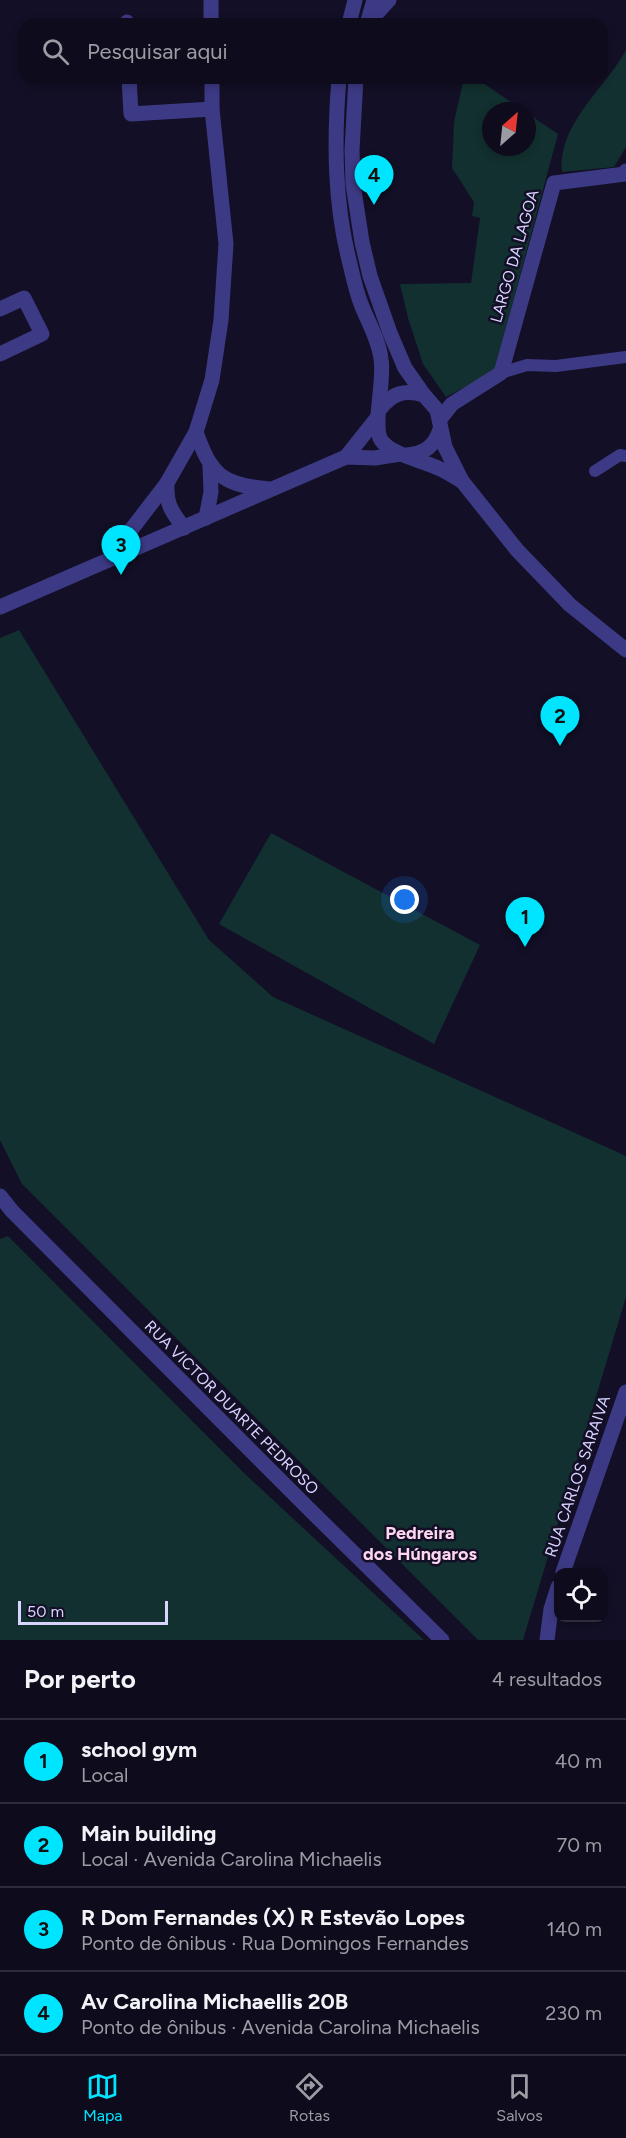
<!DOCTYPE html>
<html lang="pt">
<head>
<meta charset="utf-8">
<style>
  :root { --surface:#0e0b1c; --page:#171425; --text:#f1f3f6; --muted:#9b9ba3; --line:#2e2b3b; --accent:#00e5ff }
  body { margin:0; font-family:Figtree,sans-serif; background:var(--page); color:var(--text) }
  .controls { position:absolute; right:18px; bottom:18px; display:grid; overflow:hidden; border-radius:12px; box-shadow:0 3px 9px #0003 }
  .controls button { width:54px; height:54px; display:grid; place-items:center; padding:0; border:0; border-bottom:2px solid var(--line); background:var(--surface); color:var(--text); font:30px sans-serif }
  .compass { position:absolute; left:482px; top:102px; width:54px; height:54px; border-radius:50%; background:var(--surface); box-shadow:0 3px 9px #0003; rotate:27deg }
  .scale { position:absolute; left:18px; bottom:15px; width:150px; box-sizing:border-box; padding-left:6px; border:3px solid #d9d4ff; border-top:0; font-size:16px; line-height:21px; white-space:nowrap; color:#d9d4ff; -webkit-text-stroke:4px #130f26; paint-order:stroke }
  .you { position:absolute; left:405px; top:900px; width:21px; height:21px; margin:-15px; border:4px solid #fff; border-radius:50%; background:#1a73e8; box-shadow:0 0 0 9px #1a73e833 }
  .badge { display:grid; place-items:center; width:39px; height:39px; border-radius:50%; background:var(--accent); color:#111; font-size:20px; font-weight:700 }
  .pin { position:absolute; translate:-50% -50px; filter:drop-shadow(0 2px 3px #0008) }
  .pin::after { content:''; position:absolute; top:32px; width:21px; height:18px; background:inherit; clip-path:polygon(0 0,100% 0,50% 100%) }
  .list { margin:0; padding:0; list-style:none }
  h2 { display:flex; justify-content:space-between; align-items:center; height:78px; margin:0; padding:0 24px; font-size:26px }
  h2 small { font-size:20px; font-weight:400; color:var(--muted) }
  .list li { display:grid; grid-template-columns:39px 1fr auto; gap:18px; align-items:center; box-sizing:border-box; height:84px; padding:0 24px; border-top:2px solid var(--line) }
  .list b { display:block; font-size:22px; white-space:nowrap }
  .list p { margin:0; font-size:20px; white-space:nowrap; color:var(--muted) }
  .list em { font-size:20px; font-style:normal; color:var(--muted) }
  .icon { flex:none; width:33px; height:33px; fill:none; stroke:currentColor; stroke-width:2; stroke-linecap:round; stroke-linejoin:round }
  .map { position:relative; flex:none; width:626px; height:1640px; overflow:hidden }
  .search { position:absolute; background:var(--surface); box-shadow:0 3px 9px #0003; left:18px; right:18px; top:18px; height:66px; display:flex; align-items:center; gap:15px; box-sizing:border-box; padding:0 21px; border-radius:18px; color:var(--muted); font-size:22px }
  .sheet { height:414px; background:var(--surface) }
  nav { display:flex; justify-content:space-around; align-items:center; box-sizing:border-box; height:84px; border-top:2px solid var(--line); background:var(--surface); font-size:16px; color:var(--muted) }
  nav a { display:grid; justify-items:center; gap:3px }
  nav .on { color:var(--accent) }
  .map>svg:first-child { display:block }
  .green { fill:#12302f }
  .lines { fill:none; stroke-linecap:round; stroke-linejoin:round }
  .service { stroke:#3d3a85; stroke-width:12 }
  .minor { stroke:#3d3a85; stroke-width:15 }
  .tertiary { stroke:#3d3a85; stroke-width:15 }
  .labels { text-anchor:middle; stroke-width:5; stroke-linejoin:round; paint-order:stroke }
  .street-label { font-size:16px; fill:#d9d4ff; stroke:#130f26 }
  .neighbourhood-label { font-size:18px; font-weight:bold; fill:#ffd6f0; stroke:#130f26 }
</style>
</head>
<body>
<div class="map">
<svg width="626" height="1640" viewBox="0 0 626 1640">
  <rect width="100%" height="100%" fill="#130f26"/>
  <!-- green -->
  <g class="green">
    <path d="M626,50V147L614,167L562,172C558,123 605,89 626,50Z"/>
    <polygon points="464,78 476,78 524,111 491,111 491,147 527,147 527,113 558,134 494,372 446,397 423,364 408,318 400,284 471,283 480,218 472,216 474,202 452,168 454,122"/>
    <polygon points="19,630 209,940 273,997 626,1156 626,1297 523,1640 478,1640 22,1184 0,1140 0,638"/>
    <polygon points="271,833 480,945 434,1044 219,924"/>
    <polygon points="8,1236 245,1474 424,1640 0,1640 0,1239"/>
  </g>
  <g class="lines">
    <!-- service -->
    <g class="service">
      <polyline points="501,373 527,365 556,366 626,357"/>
      <polyline points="595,471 620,455 626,456"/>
    </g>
    <!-- minor -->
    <g class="minor">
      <polyline points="211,0 211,24"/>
      <polyline points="127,22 127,24"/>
      <polyline points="368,23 389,0"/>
      <polyline points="129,78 131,114 212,109"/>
      <polyline points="0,309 24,298 42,334 0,354"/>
      <polyline points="440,419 452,404 501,373 554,183 625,174 626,171"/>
      <path d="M196,432C211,475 222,485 269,489"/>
      <polyline points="346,457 377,418"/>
      <path d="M167,483C166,504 171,511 184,528"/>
      <polyline points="206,518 211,492 210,466"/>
      <polyline points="108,560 167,483 196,432 212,380 221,320 226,244 212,109 212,78"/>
      <polyline points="0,607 346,457 375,458 400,454"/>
      <polyline points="0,1196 12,1211 307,1507 442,1640"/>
      <polyline points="563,1572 626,1392"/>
      <polyline points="547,1640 551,1609 558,1587"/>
    </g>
    <!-- tertiary -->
    <g class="tertiary">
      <polyline points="349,24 355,0"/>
      <polyline points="367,24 374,0"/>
      <path d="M339,78C334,140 334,203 350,264C353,277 356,291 361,304C368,322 379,340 381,359C385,381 372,426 381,440C391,455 422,460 438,468C446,471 454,477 462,481"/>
      <polyline points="356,78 352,150 353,184 362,242 370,276 390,333 405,368 424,395 437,410 445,447 462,481 517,550 570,605 626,650"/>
      <path d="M380,409C392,393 405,389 424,395"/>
      <path d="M407,455C424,454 435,446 440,429"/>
    </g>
  </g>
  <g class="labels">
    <!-- street labels -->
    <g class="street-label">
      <text transform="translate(514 256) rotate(-74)" y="6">LARGO DA LAGOA</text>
      <text transform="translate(232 1407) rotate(45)" y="6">RUA VICTOR DUARTE PEDROSO</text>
      <text transform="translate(577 1476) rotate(-71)" y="6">RUA CARLOS SARAIVA</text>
    </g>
    <!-- neighbourhood labels -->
    <g class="neighbourhood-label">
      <text x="420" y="1539">Pedreira<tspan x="420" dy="21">dos Húngaros</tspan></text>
    </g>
  </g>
</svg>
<div class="controls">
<button><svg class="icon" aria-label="locate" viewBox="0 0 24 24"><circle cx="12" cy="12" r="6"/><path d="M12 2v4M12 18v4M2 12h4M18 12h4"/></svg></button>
</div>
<svg class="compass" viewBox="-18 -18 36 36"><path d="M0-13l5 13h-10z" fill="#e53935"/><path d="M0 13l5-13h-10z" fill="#9b9ba3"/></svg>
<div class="scale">50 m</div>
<div class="you"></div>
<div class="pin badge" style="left:525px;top:947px">1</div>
<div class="pin badge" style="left:560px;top:746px">2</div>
<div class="pin badge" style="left:121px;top:575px">3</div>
<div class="pin badge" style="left:374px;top:205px">4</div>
<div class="search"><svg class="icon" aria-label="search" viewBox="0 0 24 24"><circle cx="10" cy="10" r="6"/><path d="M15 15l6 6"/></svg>Pesquisar aqui</div>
</div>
<section class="sheet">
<h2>Por perto<small>4 resultados</small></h2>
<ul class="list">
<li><span class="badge">1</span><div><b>school gym</b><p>Local</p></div><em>40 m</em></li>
<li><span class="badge">2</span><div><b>Main building</b><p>Local · Avenida Carolina Michaelis</p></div><em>70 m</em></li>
<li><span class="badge">3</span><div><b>R Dom Fernandes (X) R Estevão Lopes</b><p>Ponto de ônibus · Rua Domingos Fernandes</p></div><em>140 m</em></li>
<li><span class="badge">4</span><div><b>Av Carolina Michaellis 20B</b><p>Ponto de ônibus · Avenida Carolina Michaelis</p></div><em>230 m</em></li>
</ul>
</section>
<nav>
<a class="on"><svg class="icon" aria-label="map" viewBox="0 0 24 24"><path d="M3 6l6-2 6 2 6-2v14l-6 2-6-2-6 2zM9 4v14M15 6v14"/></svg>Mapa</a>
<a><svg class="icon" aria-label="directions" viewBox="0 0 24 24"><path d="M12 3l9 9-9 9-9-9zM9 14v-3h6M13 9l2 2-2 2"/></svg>Rotas</a>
<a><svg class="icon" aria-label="saved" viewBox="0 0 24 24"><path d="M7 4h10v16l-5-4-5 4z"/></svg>Salvos</a>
</nav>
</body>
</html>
